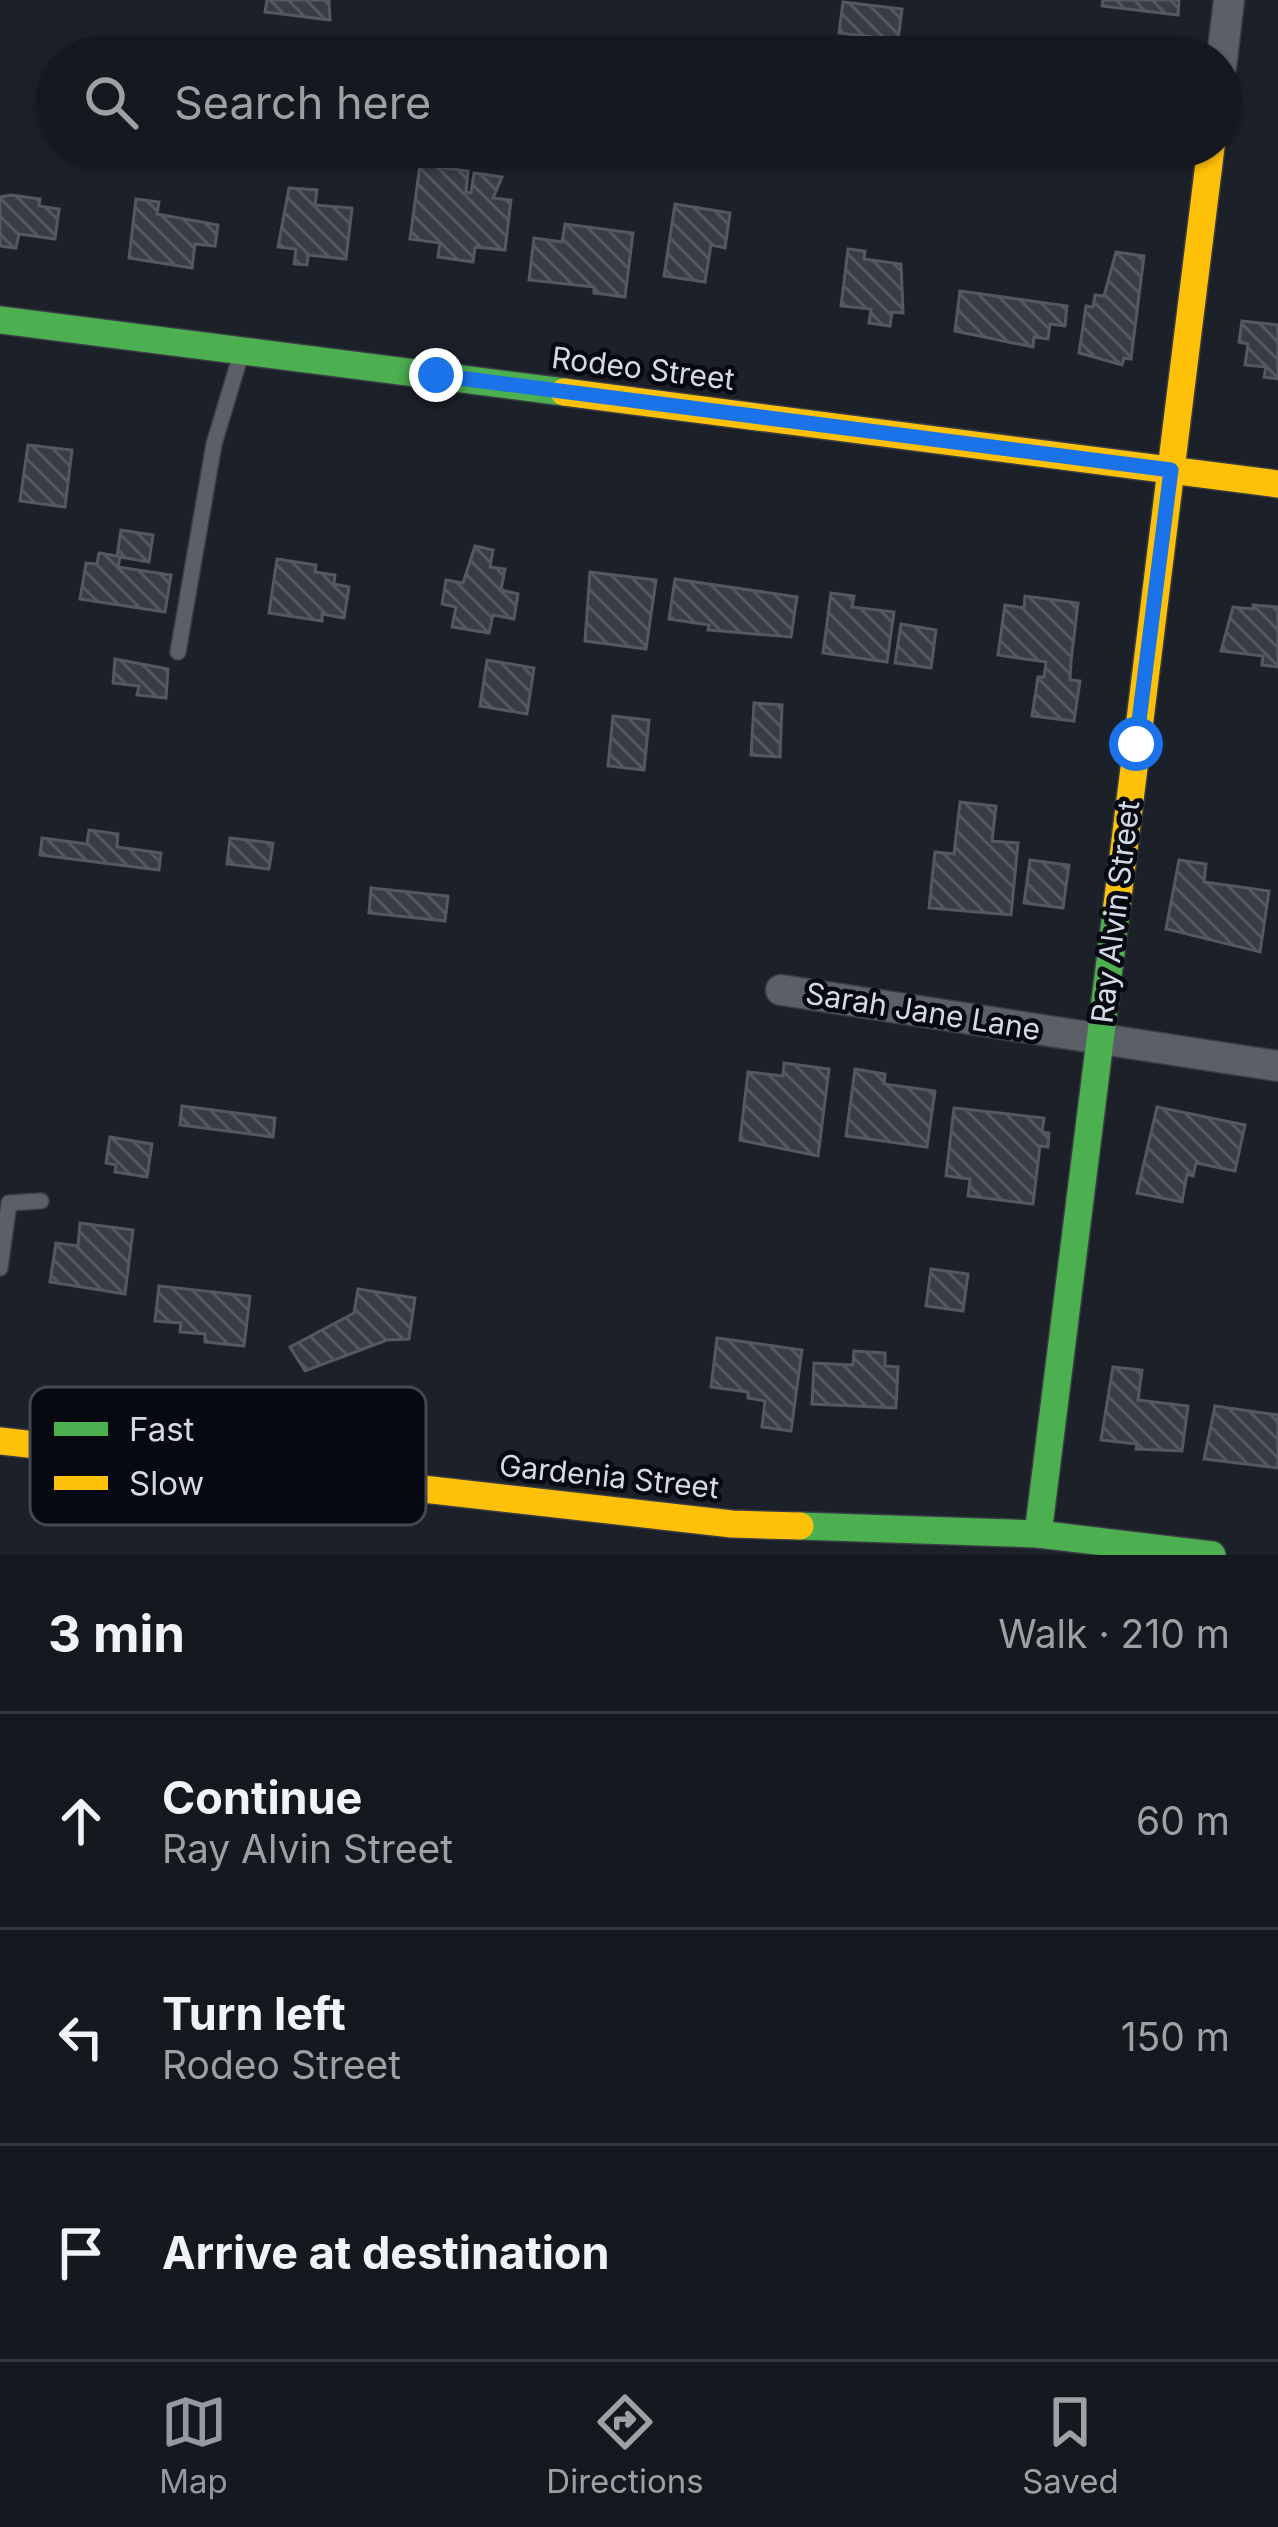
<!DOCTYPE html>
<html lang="en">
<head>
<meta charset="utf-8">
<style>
  :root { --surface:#15181f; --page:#1e2128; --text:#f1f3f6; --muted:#9da0a4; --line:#34373d; --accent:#9399a3 }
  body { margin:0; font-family:Inter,sans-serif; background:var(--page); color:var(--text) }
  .stop { position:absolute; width:36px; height:36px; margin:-27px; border:9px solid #1a73e8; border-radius:50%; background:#fff }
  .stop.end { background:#1a73e8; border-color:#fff; box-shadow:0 3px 12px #0008 }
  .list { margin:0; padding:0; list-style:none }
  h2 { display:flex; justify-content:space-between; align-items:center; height:156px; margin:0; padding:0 48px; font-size:51px }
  h2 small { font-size:39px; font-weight:400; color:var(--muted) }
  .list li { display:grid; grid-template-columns:78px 1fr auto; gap:36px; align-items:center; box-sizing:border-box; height:216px; padding:0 48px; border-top:3px solid var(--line) }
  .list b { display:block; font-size:45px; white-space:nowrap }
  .list p { margin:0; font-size:39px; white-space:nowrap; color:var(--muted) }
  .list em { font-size:39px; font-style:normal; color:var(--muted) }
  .icon { flex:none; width:66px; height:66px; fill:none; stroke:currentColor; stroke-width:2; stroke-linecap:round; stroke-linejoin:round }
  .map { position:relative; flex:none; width:1278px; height:1555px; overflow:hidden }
  .search { position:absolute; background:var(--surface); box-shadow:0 3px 9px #0004; left:36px; right:36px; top:36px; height:132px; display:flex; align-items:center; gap:30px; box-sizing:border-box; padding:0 42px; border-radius:66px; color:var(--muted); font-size:45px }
  .sheet { height:804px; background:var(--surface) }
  nav { display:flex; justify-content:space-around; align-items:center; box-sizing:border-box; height:168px; border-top:3px solid var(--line); background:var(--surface); font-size:33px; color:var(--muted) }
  nav a { display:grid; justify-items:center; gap:6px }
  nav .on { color:var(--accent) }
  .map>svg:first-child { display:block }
  .building { fill:url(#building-back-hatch); stroke:#545860; stroke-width:3 }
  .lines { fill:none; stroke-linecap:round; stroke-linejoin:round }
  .lane-casing { stroke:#393c43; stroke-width:18 }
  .street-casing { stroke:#393c43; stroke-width:33 }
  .fast-casing { stroke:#393c43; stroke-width:30 }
  .slow-casing { stroke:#393c43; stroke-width:30 }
  .lane { stroke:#5b5f66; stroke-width:15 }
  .street { stroke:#5b5f66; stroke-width:30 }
  .fast { stroke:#4caf50; stroke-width:27 }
  .slow { stroke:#ffc107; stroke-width:27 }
  .route { stroke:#1a73e8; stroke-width:15 }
  .labels { text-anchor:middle; stroke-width:9; stroke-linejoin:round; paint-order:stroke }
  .street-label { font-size:30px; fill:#d3dae5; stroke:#060910 }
  .key { fill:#060910; stroke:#444850; stroke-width:3 }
  .key-label { font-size:33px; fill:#d3dae5 }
</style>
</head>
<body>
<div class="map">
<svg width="1278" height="1555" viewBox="0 0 1278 1555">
  <defs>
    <pattern id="building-back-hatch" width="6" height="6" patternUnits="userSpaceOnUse" patternTransform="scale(3)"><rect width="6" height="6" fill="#383c44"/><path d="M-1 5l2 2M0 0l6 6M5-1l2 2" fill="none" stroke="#54585f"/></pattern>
  </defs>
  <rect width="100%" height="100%" fill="#1c2029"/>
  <!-- building -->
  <g class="building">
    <polygon points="267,0 329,0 330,20 265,12"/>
    <polygon points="1103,0 1179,0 1178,15 1102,6"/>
    <polygon points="843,2 902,9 898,40 839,33"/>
    <polygon points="175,147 217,147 215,165 173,156"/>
    <polygon points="420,165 468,171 466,192 471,193 474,173 502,177 493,198 511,200 505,250 475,247 473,262 438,257 440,243 410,239"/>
    <polygon points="289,188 317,190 315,205 352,208 346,259 308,255 307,265 294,264 296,249 278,247"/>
    <polygon points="11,195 40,199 39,206 59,209 55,239 19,234 16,248 0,246 0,197"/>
    <polygon points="136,199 159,202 157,214 218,225 215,246 195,244 192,268 129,258"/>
    <polygon points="675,204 730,213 725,248 711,245 705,282 664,276"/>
    <polygon points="565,224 633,233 625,297 594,293 594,287 529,280 534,238 562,242"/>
    <polygon points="848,249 865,251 864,259 901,264 903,313 892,312 890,326 869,323 871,309 841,306"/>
    <polygon points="1116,252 1144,256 1131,359 1124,358 1122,365 1079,353 1086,306 1093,307 1095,295 1104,296"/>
    <polygon points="960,291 1067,306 1065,326 1050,324 1048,339 1034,337 1033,347 955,331"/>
    <polygon points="1242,321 1278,325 1278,379 1264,377 1266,367 1245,365 1248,344 1239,342"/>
    <polygon points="28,445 72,450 65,507 20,501"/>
    <polygon points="121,530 153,535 149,562 120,557 118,567 171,575 165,612 80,599 86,563 97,564 99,553 117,556"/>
    <polygon points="475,546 493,550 490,567 505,569 501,590 518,594 514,619 493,615 489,633 452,627 456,607 442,604 446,580 463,583"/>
    <polygon points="277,559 316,565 315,572 335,575 334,584 349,587 344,618 322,614 322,621 269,613"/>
    <polygon points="590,572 656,580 646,649 585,641"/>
    <polygon points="675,579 797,597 791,637 708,630 709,625 669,619"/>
    <polygon points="831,593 854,596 852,607 894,612 887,662 823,653"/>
    <polygon points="1025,596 1078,603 1071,662 1070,680 1080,681 1074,721 1032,716 1038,677 1044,677 1046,662 998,655 1005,605 1024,608"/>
    <polygon points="1253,605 1278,607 1278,667 1262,665 1263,656 1221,651 1233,607 1253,609"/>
    <polygon points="901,624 936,630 931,668 895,663"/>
    <polygon points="115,659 168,669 166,698 137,695 139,686 113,683"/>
    <polygon points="487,660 534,668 527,714 480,706"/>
    <polygon points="754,703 782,705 780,757 751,755"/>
    <polygon points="613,716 649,720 644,770 608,766"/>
    <polygon points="960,802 996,806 992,841 1018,843 1011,915 929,908 935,852 954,854"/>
    <polygon points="89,830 118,834 117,847 161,853 159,870 40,855 42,838 87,844"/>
    <polygon points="230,838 273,843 269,869 227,864"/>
    <polygon points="1030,860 1069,865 1063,908 1024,903"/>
    <polygon points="1179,860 1206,864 1204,882 1269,891 1260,952 1166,929"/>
    <polygon points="371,888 448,896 445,921 369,913"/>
    <polygon points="784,1063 829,1069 818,1156 740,1140 748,1072 783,1076"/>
    <polygon points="855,1069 885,1074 884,1084 935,1091 927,1147 846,1136"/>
    <polygon points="182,1106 275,1118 273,1137 180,1125"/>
    <polygon points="1157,1107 1245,1125 1235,1171 1196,1163 1193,1176 1187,1174 1182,1202 1137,1193"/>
    <polygon points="954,1108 1044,1118 1042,1132 1049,1133 1048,1147 1040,1146 1033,1204 968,1196 970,1179 946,1176"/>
    <polygon points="110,1137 152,1144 147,1177 115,1172 116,1165 106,1163"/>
    <polygon points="80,1223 133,1230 125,1294 50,1282 56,1243 78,1246"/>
    <polygon points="931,1269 968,1274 963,1311 926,1306"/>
    <polygon points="159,1286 250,1296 244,1346 205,1342 205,1334 180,1332 181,1323 155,1321"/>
    <polygon points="358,1289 415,1298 409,1339 387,1340 305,1371 290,1347 354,1313"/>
    <polygon points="717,1338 802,1350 791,1431 762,1427 765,1401 748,1398 748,1392 711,1387"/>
    <polygon points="854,1351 885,1353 885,1366 898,1367 896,1408 812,1404 814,1363 853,1365"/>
    <polygon points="1113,1367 1142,1370 1138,1400 1188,1406 1182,1451 1136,1449 1137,1444 1101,1440"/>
    <polygon points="1215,1406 1278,1415 1278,1468 1204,1459"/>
  </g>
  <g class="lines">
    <defs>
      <g id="lane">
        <polyline points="178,652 214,444 241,354"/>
        <polyline points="0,1268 9,1203 41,1201"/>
      </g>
      <g id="street">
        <polyline points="1221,67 1229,0"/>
        <polyline points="781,990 1278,1066"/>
      </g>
      <g id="fast">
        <polyline points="0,320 564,392"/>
        <polyline points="800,1526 1038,1534 1212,1555"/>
        <polyline points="1038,1534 1117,905"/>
      </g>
      <g id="slow">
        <polyline points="564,392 1278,484"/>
        <polyline points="1117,905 1211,147"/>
        <polyline points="0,1441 732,1524 800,1526"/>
      </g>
    </defs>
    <!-- lane casing -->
    <use href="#lane" class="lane-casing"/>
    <!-- street casing -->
    <use href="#street" class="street-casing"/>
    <!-- fast casing -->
    <use href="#fast" class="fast-casing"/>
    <!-- slow casing -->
    <use href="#slow" class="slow-casing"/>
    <!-- lane -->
    <use href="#lane" class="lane"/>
    <!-- street -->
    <use href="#street" class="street"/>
    <!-- fast -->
    <use href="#fast" class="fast"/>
    <!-- slow -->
    <use href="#slow" class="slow"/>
  </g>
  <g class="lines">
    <!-- route -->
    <polyline class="route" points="436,375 1171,470 1136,744"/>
  </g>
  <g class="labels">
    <!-- street labels -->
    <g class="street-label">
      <text transform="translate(643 369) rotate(7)" y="10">Rodeo Street</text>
      <text transform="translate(1116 912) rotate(-83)" y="10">Ray Alvin Street</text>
      <text transform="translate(923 1012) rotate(9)" y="10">Sarah Jane Lane</text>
      <text transform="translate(609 1477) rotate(6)" y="10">Gardenia Street</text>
    </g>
  </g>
  <!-- legend -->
  <rect x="30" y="1387" width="396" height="138" rx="18" class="key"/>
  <rect x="54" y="1422" width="54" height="14" fill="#4caf50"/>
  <rect x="54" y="1476" width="54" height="14" fill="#ffc107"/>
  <g class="key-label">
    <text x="129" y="1441">Fast</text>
    <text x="129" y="1495">Slow</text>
  </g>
</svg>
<div class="stop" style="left:1136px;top:744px"></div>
<div class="stop end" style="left:436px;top:375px"></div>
<div class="search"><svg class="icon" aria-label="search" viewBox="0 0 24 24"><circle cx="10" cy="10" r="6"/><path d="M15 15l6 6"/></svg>Search here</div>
</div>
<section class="sheet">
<h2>3 min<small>Walk · 210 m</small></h2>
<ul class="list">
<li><svg class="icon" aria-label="ahead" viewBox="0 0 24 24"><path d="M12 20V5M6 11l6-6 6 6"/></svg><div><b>Continue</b><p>Ray Alvin Street</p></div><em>60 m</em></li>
<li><svg class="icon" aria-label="left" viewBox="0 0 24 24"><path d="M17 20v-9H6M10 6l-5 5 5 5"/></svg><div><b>Turn left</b><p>Rodeo Street</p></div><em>150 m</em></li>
<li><svg class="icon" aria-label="arrive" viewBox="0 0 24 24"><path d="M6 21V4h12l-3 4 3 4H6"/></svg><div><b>Arrive at destination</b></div></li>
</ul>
</section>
<nav>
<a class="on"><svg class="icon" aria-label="map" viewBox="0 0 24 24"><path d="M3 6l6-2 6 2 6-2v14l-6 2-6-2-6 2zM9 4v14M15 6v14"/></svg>Map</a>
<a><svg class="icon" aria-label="directions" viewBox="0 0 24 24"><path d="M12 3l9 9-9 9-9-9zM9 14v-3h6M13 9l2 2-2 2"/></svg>Directions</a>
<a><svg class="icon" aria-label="saved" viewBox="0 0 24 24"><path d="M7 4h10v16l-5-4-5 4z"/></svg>Saved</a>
</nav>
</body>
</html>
